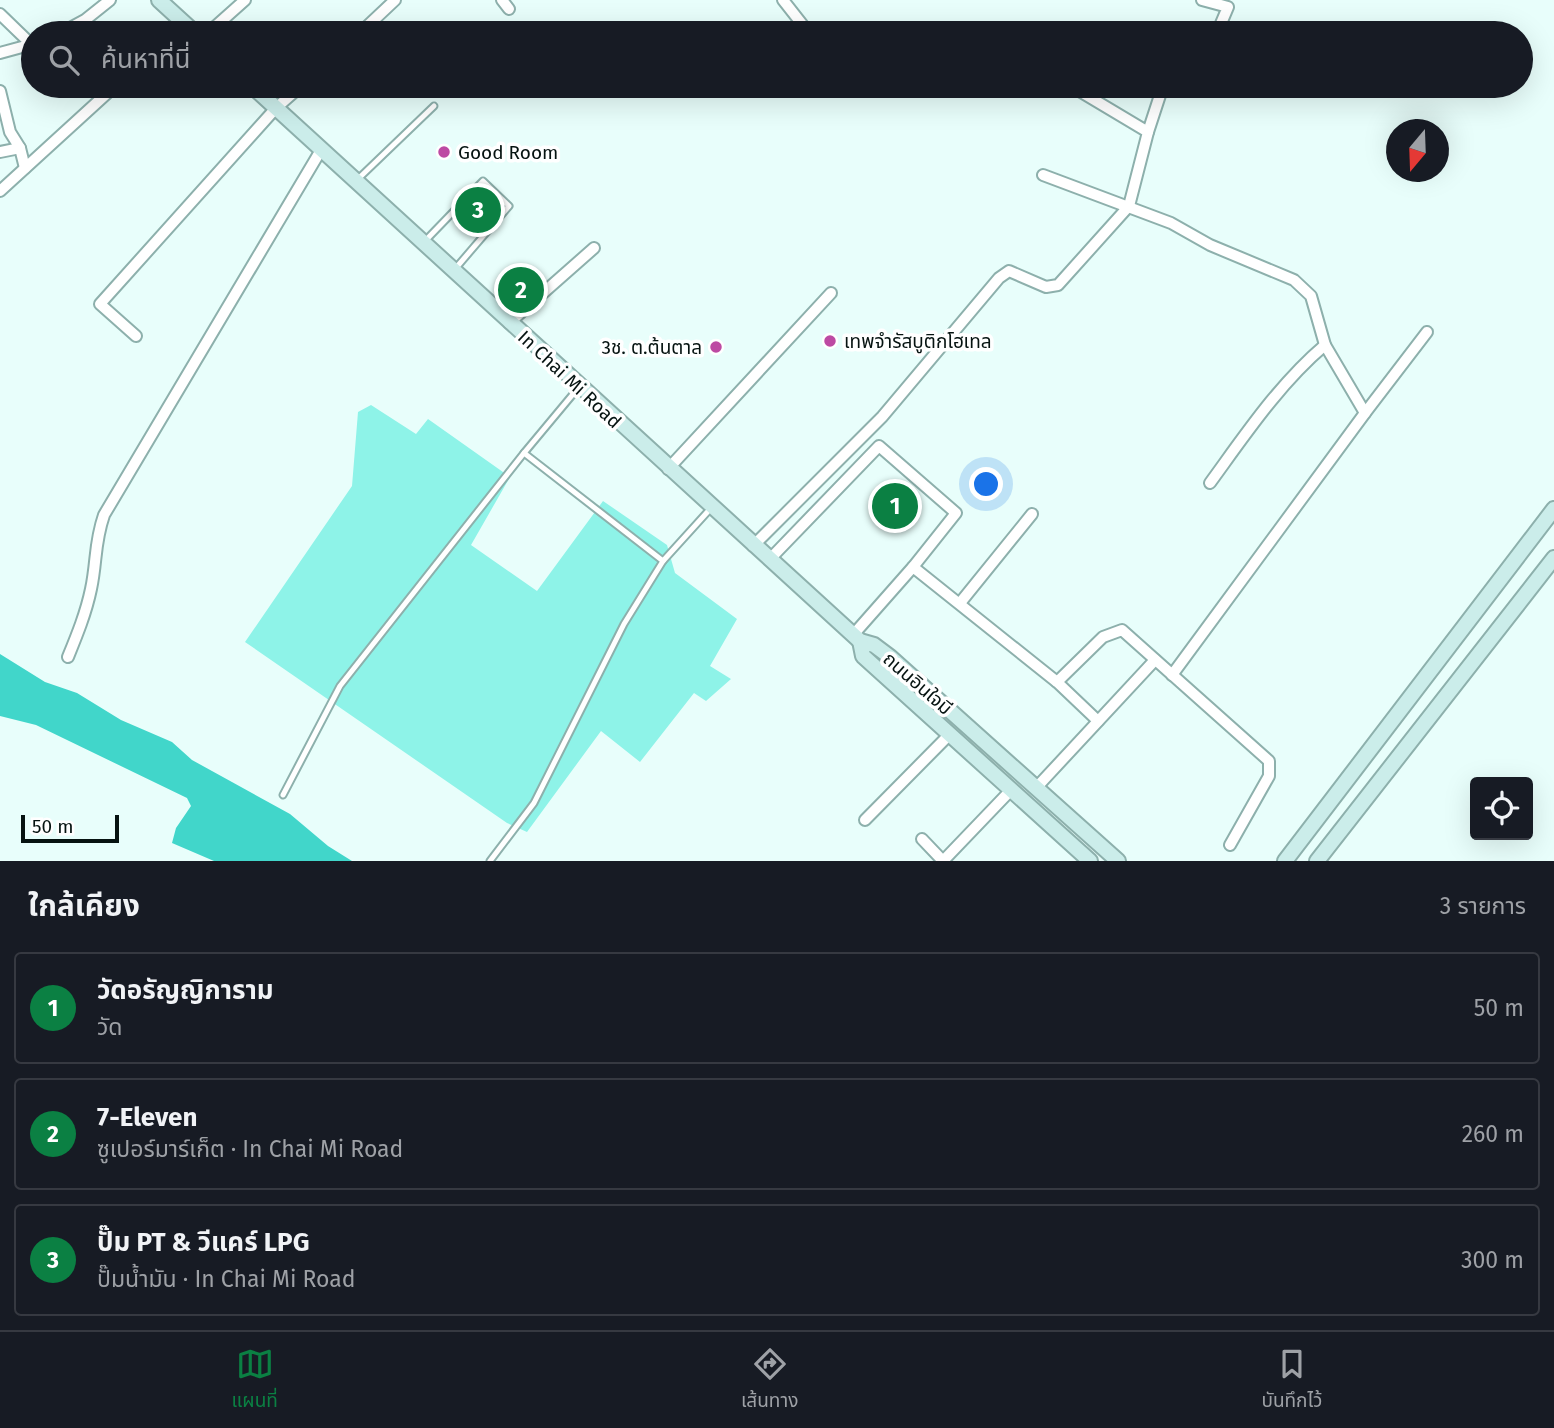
<!DOCTYPE html>
<html lang="th">
<head>
<meta charset="utf-8">
<style>
  :root { --surface:#171b24; --page:#242831; --text:#f1f3f6; --muted:#9ea1a6; --line:#363941; --accent:#0b8043 }
  body { margin:0; font-family:"Fira Sans","Noto Sans Thai",sans-serif; background:var(--page); color:var(--text) }
  .controls { position:absolute; right:21px; bottom:21px; display:grid; overflow:hidden; border-radius:7px; box-shadow:0 7px 28px #0002 }
  .controls button { width:63px; height:63px; display:grid; place-items:center; padding:0; border:0; border-bottom:2px solid var(--line); background:var(--surface); color:var(--text); font:35px sans-serif }
  .compass { position:absolute; left:1386px; top:119px; width:63px; height:63px; border-radius:50%; background:var(--surface); box-shadow:0 7px 28px #0002; rotate:199deg }
  .scale { position:absolute; left:21px; bottom:18px; width:98px; box-sizing:border-box; padding-left:7px; border:4px solid #061311; border-top:0; font-size:19px; line-height:24px; white-space:nowrap; color:#061311; -webkit-text-stroke:5px #fff; paint-order:stroke }
  .you { position:absolute; left:987px; top:485px; width:24px; height:24px; margin:-18px; border:5px solid #fff; border-radius:50%; background:#1a73e8; box-shadow:0 0 0 10px #1a73e833 }
  .badge { display:grid; place-items:center; width:46px; height:46px; border-radius:50%; background:var(--accent); color:#fff; font-size:23px; font-weight:700 }
  .pin { position:absolute; translate:-50% -50%; border:4px solid #fff; box-shadow:0 2px 7px #0006 }
  .list { margin:0; padding:0; list-style:none }
  h2 { display:flex; justify-content:space-between; align-items:center; height:91px; margin:0; padding:0 28px; font-size:30px }
  h2 small { font-size:23px; font-weight:400; color:var(--muted) }
  .list li { display:grid; grid-template-columns:46px 1fr auto; gap:21px; align-items:center; box-sizing:border-box; height:112px; margin:0 14px 14px; padding:0 14px; border:2px solid var(--line); border-radius:7px }
  .list b { display:block; font-size:26px; white-space:nowrap }
  .list p { margin:0; font-size:23px; white-space:nowrap; color:var(--muted) }
  .list em { font-size:23px; font-style:normal; color:var(--muted) }
  .icon { flex:none; width:38px; height:38px; fill:none; stroke:currentColor; stroke-width:2; stroke-linecap:round; stroke-linejoin:round }
  .map { position:relative; flex:none; width:1554px; height:861px; overflow:hidden }
  .search { position:absolute; background:var(--surface); box-shadow:0 7px 28px #0002; left:21px; right:21px; top:21px; height:77px; display:flex; align-items:center; gap:18px; box-sizing:border-box; padding:0 24px; border-radius:38px; color:var(--muted); font-size:26px }
  .sheet { height:469px; background:var(--surface) }
  nav { display:flex; justify-content:space-around; align-items:center; box-sizing:border-box; height:98px; border-top:2px solid var(--line); background:var(--surface); font-size:19px; color:var(--muted) }
  nav a { display:grid; justify-items:center; gap:4px }
  nav .on { color:var(--accent) }
  .map>svg:first-child { display:block }
  .green { fill:#8ef3e8 }
  .water { fill:#41d6ca }
  .lines { fill:none; stroke-linecap:round; stroke-linejoin:round }
  .lane-casing { stroke:#8db0ac; stroke-width:9 }
  .street-casing { stroke:#8db0ac; stroke-width:14 }
  .secondary-casing { stroke:#8db0ac; stroke-width:18 }
  .lane { stroke:#fff; stroke-width:5 }
  .street { stroke:#fff; stroke-width:10 }
  .secondary { stroke:#cbedea; stroke-width:14 }
  .poi-dot { fill:#bd4aa3; stroke:#fff; stroke-width:2.5 }
  .labels { text-anchor:middle; stroke-width:7; stroke-linejoin:round; paint-order:stroke }
  .poi-label { font-size:19px; fill:#061311; stroke:#fff; text-anchor:start }
  .street-label { font-size:19px; fill:#061311; stroke:#fff }
</style>
</head>
<body>
<div class="map">
<svg width="1554" height="861" viewBox="0 0 1554 861">
  <rect width="100%" height="100%" fill="#e8fefb"/>
  <!-- green -->
  <polygon class="green" points="371,405 416,434 428,419 510,477 471,545 537,591 603,501 667,545 675,573 737,619 710,666 731,679 706,701 694,693 640,762 601,731 527,832 507,823 245,642 352,486 358,412"/>
  <!-- water -->
  <polygon class="water" points="0,654 45,682 77,693 121,720 172,742 192,760 290,814 328,846 352,861 214,861 172,843 176,828 191,806 187,798 36,725 0,716"/>
  <g class="lines">
    <defs>
      <g id="lane">
        <polyline points="358,179 434,106"/>
        <polyline points="425,241 483,181 509,206 455,269"/>
        <polyline points="524,453 579,387"/>
        <polyline points="283,795 340,686 524,453 663,561"/>
        <polyline points="490,861 534,803 624,624 663,561 711,508"/>
      </g>
      <g id="street">
        <polyline points="502,0 509,9"/>
        <polyline points="783,0 809,33"/>
        <polyline points="1202,0 1228,7 1217,33"/>
        <polyline points="0,14 31,44"/>
        <polyline points="61,33 85,20 110,0"/>
        <polyline points="172,33 184,23"/>
        <polyline points="208,33 245,0"/>
        <polyline points="360,33 395,0"/>
        <polyline points="0,53 33,44"/>
        <polyline points="0,91 10,132 20,148 25,168"/>
        <polyline points="1148,132 1163,86"/>
        <polyline points="0,152 20,148"/>
        <polyline points="1043,175 1171,223 1210,245 1294,280 1311,296 1325,345 1365,413 1172,675"/>
        <polyline points="0,191 115,86"/>
        <polyline points="509,323 594,248"/>
        <polyline points="136,336 100,304 276,108 301,86"/>
        <polyline points="1365,413 1427,332"/>
        <polyline points="668,469 831,293"/>
        <path d="M1210,483C1245,435 1279,384 1325,345"/>
        <polyline points="753,546 882,417 999,278 1009,271 1046,287 1058,285 1129,206 1148,132 1071,86"/>
        <polyline points="769,560 879,446 956,513 913,567"/>
        <polyline points="960,603 1032,514"/>
        <polyline points="853,635 913,567 1057,682 1098,721"/>
        <path d="M68,657C77,635 86,613 91,589C97,561 94,544 104,515L321,150"/>
        <polyline points="1057,682 1103,637 1122,630 1269,761 1269,776 1230,845"/>
        <polyline points="1036,788 1155,660"/>
        <polyline points="865,820 949,735"/>
        <polyline points="922,839 943,861 1011,790"/>
      </g>
      <g id="secondary">
        <polyline points="159,0 195,33"/>
        <polyline points="252,86 860,641 874,645 890,657 1118,861"/>
        <polyline points="860,641 863,656 1090,861"/>
        <polyline points="1285,861 1554,509"/>
        <polyline points="1317,861 1554,558"/>
      </g>
    </defs>
    <!-- lane casing -->
    <use href="#lane" class="lane-casing"/>
    <!-- street casing -->
    <use href="#street" class="street-casing"/>
    <!-- secondary casing -->
    <use href="#secondary" class="secondary-casing"/>
    <!-- lane -->
    <use href="#lane" class="lane"/>
    <!-- street -->
    <use href="#street" class="street"/>
    <!-- secondary -->
    <use href="#secondary" class="secondary"/>
  </g>
  <!-- markers -->
  <g class="poi-dot">
    <circle cx="444" cy="152" r="7"/>
    <circle cx="830" cy="341" r="7"/>
    <circle cx="716" cy="347" r="7"/>
  </g>
  <g class="labels">
    <!-- poi labels -->
    <g class="poi-label">
      <text x="458" y="159">Good Room</text>
      <text x="844" y="348">เทพจำรัสบูติกโฮเทล</text>
      <text x="702" y="354" text-anchor="end">3ช. ต.ต้นตาล</text>
    </g>
    <!-- street labels -->
    <g class="street-label">
      <text transform="translate(570 379) rotate(43)" y="7">In Chai Mi Road</text>
      <text transform="translate(918 683) rotate(41)" y="7">ถนนอินใจมี</text>
    </g>
  </g>
</svg>
<div class="controls">
<button><svg class="icon" aria-label="locate" viewBox="0 0 24 24"><circle cx="12" cy="12" r="6"/><path d="M12 2v4M12 18v4M2 12h4M18 12h4"/></svg></button>
</div>
<svg class="compass" viewBox="-18 -18 36 36"><path d="M0-13l5 13h-10z" fill="#e53935"/><path d="M0 13l5-13h-10z" fill="#9ea1a6"/></svg>
<div class="scale">50 m</div>
<div class="you"></div>
<div class="pin badge" style="left:895px;top:506px">1</div>
<div class="pin badge" style="left:521px;top:290px">2</div>
<div class="pin badge" style="left:478px;top:210px">3</div>
<div class="search"><svg class="icon" aria-label="search" viewBox="0 0 24 24"><circle cx="10" cy="10" r="6"/><path d="M15 15l6 6"/></svg>ค้นหาที่นี่</div>
</div>
<section class="sheet">
<h2>ใกล้เคียง<small>3 รายการ</small></h2>
<ul class="list">
<li><span class="badge">1</span><div><b>วัดอรัญญิการาม</b><p>วัด</p></div><em>50 m</em></li>
<li><span class="badge">2</span><div><b>7-Eleven</b><p>ซูเปอร์มาร์เก็ต · In Chai Mi Road</p></div><em>260 m</em></li>
<li><span class="badge">3</span><div><b>ปั๊ม PT &amp; วีแคร์ LPG</b><p>ปั๊มน้ำมัน · In Chai Mi Road</p></div><em>300 m</em></li>
</ul>
</section>
<nav>
<a class="on"><svg class="icon" aria-label="map" viewBox="0 0 24 24"><path d="M3 6l6-2 6 2 6-2v14l-6 2-6-2-6 2zM9 4v14M15 6v14"/></svg>แผนที่</a>
<a><svg class="icon" aria-label="directions" viewBox="0 0 24 24"><path d="M12 3l9 9-9 9-9-9zM9 14v-3h6M13 9l2 2-2 2"/></svg>เส้นทาง</a>
<a><svg class="icon" aria-label="saved" viewBox="0 0 24 24"><path d="M7 4h10v16l-5-4-5 4z"/></svg>บันทึกไว้</a>
</nav>
</body>
</html>
